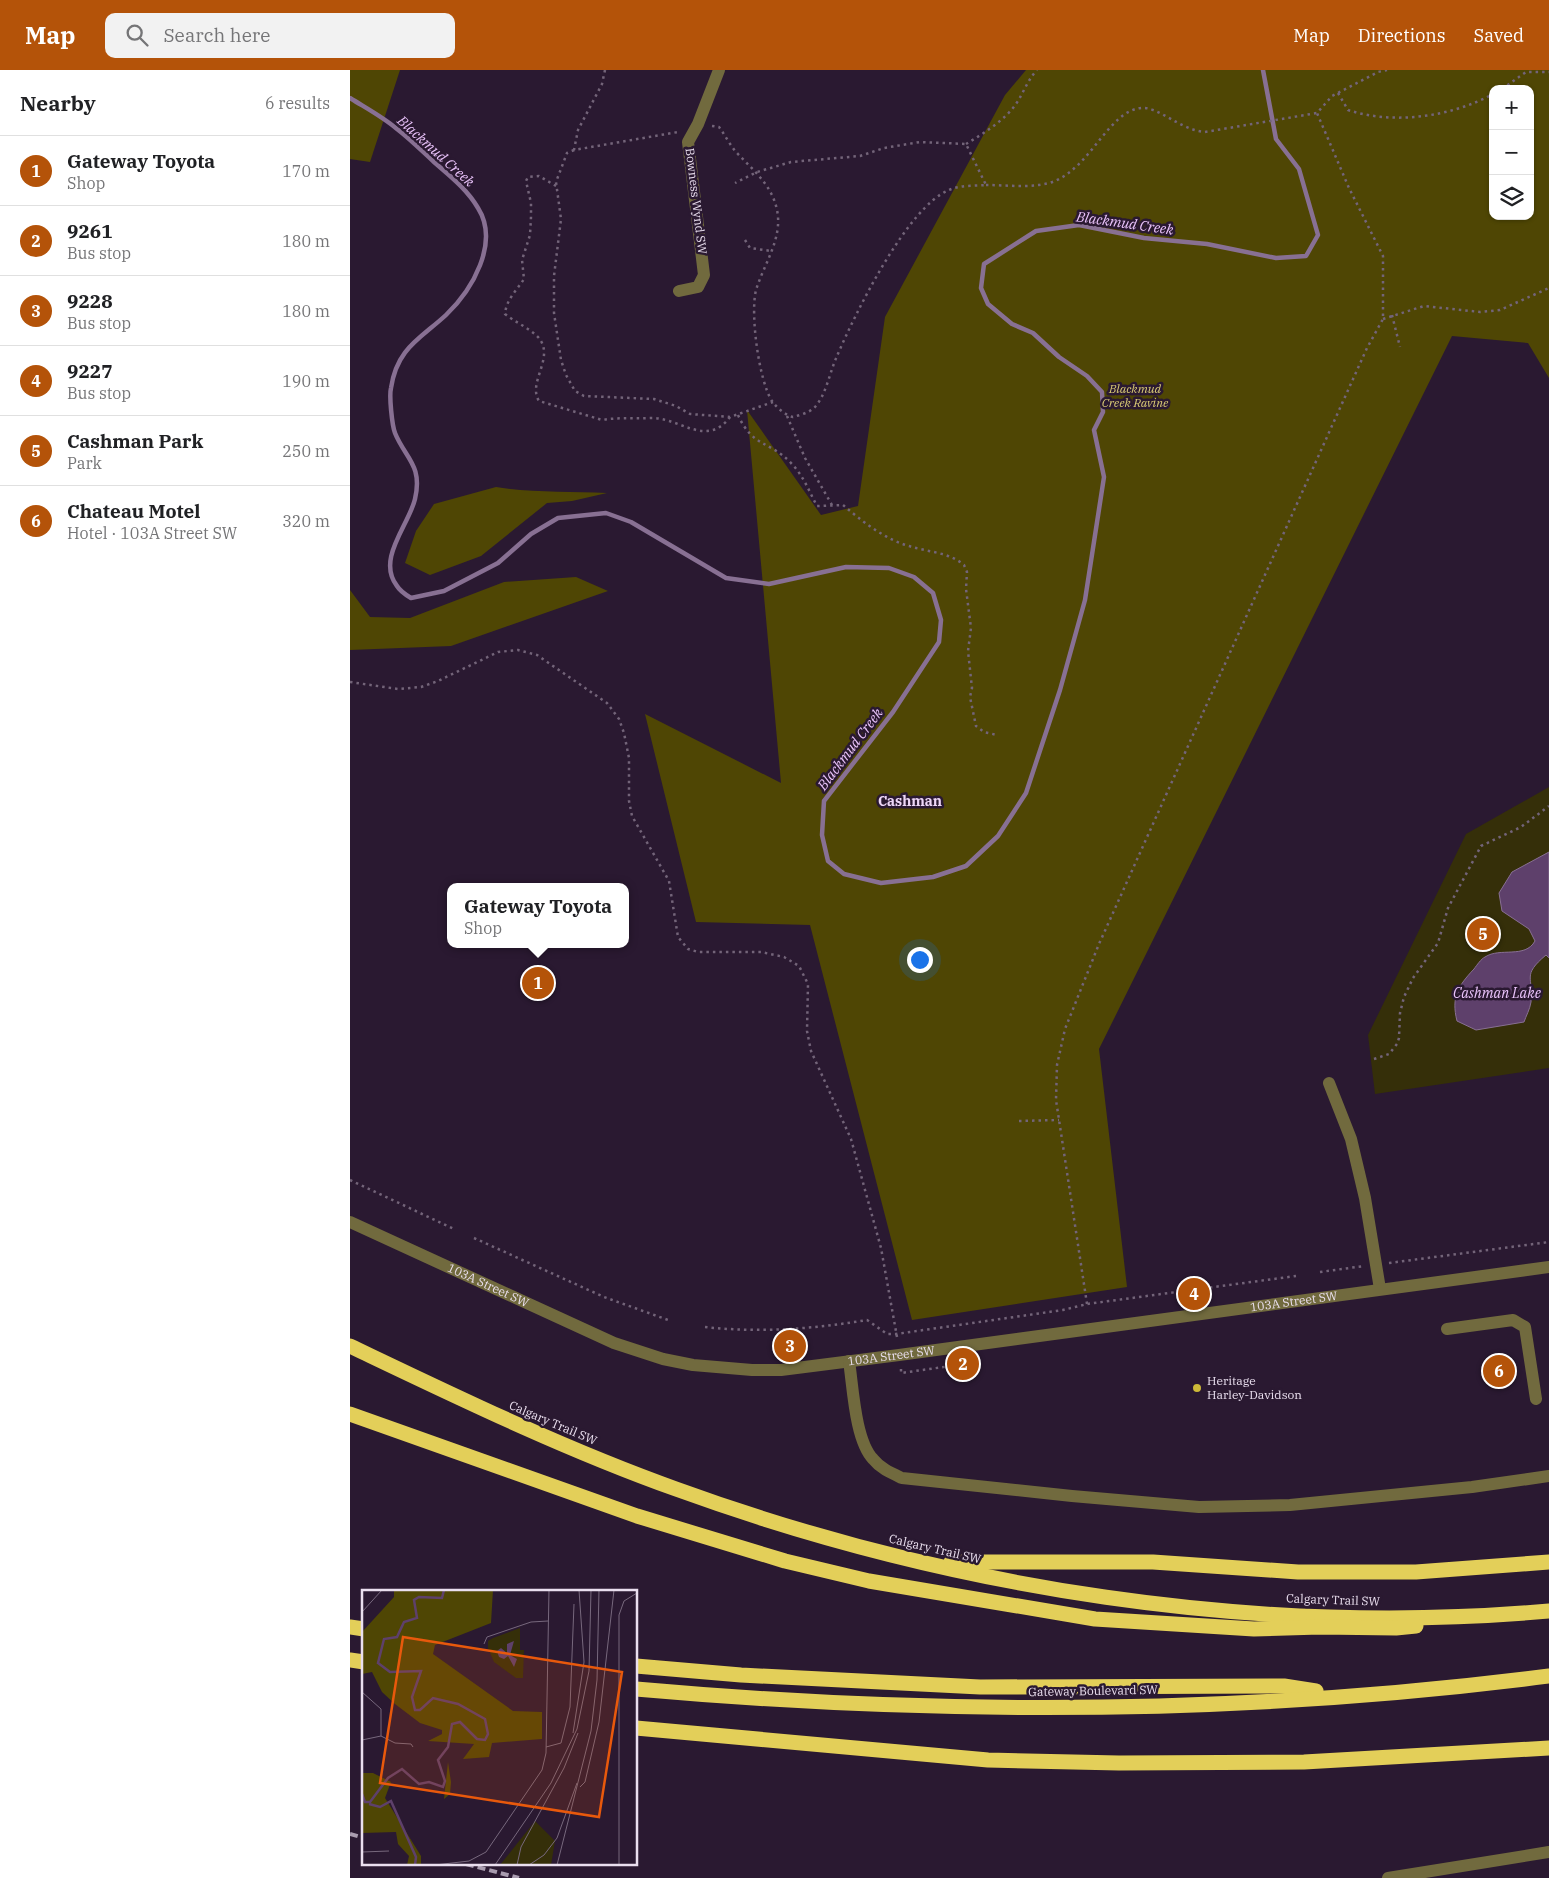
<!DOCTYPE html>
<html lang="en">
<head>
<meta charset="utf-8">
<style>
  :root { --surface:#fff; --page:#f2f2f2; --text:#202124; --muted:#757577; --line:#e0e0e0; --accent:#b45309 }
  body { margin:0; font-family:"IBM Plex Serif",serif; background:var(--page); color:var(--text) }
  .controls { position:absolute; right:15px; top:15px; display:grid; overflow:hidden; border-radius:10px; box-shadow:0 1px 4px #0004 }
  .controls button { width:45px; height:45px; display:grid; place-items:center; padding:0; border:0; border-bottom:1px solid var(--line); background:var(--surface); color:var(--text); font:25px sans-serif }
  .you { position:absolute; left:569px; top:889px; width:18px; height:18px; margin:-12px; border:4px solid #fff; border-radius:50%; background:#1a73e8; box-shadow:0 0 0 8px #1a73e833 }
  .badge { display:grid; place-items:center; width:32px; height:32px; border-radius:50%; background:var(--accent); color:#fff; font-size:16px; font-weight:700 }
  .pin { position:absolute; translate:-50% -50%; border:2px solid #fff; box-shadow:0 1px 5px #0006 }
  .popup { position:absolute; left:97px; top:813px; width:182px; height:65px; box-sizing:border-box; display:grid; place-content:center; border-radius:10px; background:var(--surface); filter:drop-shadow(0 1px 4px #0005); font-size:16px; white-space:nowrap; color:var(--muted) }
  .popup b { font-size:19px; color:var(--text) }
  .popup::after { content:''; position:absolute; left:50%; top:100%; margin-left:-10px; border:10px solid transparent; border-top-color:var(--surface) }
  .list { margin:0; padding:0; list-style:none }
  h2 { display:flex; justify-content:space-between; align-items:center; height:65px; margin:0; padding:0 20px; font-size:21px }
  h2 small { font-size:16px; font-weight:400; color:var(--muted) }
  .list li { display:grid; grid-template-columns:32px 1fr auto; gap:15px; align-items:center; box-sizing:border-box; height:70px; padding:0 20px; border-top:1px solid var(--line) }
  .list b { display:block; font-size:19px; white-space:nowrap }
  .list p { margin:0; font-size:16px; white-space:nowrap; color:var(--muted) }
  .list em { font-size:16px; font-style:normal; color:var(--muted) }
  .icon { flex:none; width:28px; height:28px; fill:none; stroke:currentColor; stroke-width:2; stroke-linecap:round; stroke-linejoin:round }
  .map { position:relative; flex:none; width:1199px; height:1808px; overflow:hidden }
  header { display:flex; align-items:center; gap:30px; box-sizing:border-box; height:70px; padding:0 25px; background:var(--accent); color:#fff }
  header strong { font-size:24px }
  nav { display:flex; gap:28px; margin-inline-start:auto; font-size:18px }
  .search { width:350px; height:45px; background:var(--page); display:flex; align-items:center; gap:12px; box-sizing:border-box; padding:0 18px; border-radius:10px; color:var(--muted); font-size:19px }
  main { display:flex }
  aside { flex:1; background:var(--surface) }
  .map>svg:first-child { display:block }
  .green { fill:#352f09 }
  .forest { fill:#4f4604; fill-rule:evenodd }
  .water { fill:#5e406b; stroke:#887093 }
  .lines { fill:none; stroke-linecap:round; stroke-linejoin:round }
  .stream { stroke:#887093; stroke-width:4.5 }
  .path { stroke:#736479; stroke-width:2.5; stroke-dasharray:2.5 4; stroke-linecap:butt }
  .minor { stroke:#716a3e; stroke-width:12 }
  .highway { stroke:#e3cf59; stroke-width:15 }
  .rail { stroke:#a99caf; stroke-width:4; stroke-dasharray:8 4; stroke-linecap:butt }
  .poi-dot { fill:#cdb938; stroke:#2a1931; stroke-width:2 }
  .labels { text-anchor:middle; stroke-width:5; stroke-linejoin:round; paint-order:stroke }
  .street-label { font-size:12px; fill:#eadfef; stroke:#2a1931 }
  .park-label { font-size:12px; font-style:italic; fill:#dacb75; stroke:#2a1931 }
  .poi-label { font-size:12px; fill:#eadfef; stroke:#2a1931; text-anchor:start }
  .water-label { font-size:14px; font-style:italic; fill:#ebc4fc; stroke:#2a1931 }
  .neighbourhood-label { font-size:14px; font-weight:bold; fill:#eed7f7; stroke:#2a1931 }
  .inset-river { fill:none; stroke:#5e406b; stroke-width:2.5 }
  .inset-road { fill:none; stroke:#77687d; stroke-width:1 }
  .view { fill:#e8590c; fill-opacity:0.15; stroke:#e8590c; stroke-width:2.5 }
  .inset-edge { fill:none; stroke:#eadfef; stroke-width:2.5 }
</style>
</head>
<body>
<header>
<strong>Map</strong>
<div class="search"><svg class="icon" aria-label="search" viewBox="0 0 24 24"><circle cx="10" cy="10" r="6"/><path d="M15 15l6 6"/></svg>Search here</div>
<nav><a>Map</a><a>Directions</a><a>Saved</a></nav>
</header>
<main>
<aside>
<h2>Nearby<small>6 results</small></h2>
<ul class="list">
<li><span class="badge">1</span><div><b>Gateway Toyota</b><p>Shop</p></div><em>170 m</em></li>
<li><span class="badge">2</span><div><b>9261</b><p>Bus stop</p></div><em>180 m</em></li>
<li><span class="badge">3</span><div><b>9228</b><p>Bus stop</p></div><em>180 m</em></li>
<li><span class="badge">4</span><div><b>9227</b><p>Bus stop</p></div><em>190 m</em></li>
<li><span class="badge">5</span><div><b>Cashman Park</b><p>Park</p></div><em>250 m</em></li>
<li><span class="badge">6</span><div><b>Chateau Motel</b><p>Hotel · 103A Street SW</p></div><em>320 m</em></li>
</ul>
</aside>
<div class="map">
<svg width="1199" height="1808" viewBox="0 0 1199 1808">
  <rect width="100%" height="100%" fill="#2a1931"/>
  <!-- green -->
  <polygon class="green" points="1199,717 1199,998 1025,1024 1018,965 1116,764"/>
  <!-- forest -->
  <g class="forest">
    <polygon points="0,0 50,0 20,92 0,89"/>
    <path d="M676,0H1199V308L1178,273L1102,266L749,979L777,1217L562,1250L460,855L346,852L295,644L431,713L397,340L471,445L508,436L535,247L655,25ZM1143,19H1180V146H1143Z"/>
    <path d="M146,417C182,423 220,421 257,423L222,431L197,433L131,486L80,505L55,493L66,461L84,434Z"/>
    <polygon points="226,507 258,521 101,576 0,580 0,520 20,547 60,548 154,512"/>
  </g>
  <!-- water -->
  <path class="water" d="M1199,782V888L1196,885C1171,906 1184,907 1181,932C1180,939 1176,946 1174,952L1126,960L1107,951C1101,927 1108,916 1124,899C1127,895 1131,889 1135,887C1150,877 1175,889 1185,871L1179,859L1152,841L1149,823L1162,802Z"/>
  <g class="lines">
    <!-- stream -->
    <path class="stream" d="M0,28C16,38 33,47 47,59C60,69 72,81 84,92C100,106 117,119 128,138C150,173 122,220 96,245C70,269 47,278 41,318C39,326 42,355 45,363C55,388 73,395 65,429C59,455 26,489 47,516C50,521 56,525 61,528L94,521L148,493L181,464L208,448L256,443L281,452L376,508L419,514L496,497L539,498L564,507L583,523L591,550L589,572L543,642L474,731L472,765L478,791L494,804L531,813L583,807L616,796L648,766L676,723L710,620L735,530L754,407L744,360L753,342L752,322L737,306L709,287L683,263L662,254L638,234L631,218L634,194L686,161L729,155L794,168L857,174L926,188L956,186L968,165L949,99L926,69L913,0"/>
    <!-- path -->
    <g class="path">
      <polyline points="255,0 252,14 228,60 224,80 328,62"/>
      <polyline points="1152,19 1176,2 1199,2"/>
      <path d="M988,23L998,40C1043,55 1101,47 1143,24"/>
      <path d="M362,56L369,57C375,65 380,75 386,82C403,100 422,115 427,140C433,168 414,194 406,220C400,244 409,311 422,331C427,338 435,345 443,347C450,345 458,343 464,338C476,326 480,301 487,286C505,244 557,137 599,120C610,115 624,116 636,115L616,74L570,72L534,78L510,86L441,92L407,102L385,113"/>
      <path d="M616,74C634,63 654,51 666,34C674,22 677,11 687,0"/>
      <polyline points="224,80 217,83 206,112 211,149 204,206 204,243 211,290 216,305 225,321 234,326 304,329 326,336 340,344 380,347 423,332"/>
      <path d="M636,115C658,115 685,119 705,111C742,95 759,41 791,38C808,36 830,60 855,62L967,43"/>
      <path d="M206,116L189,106L178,107L176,111L181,133V147L180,165L172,190L174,209C167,220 156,230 155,244C165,252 179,258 188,267C206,287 177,312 189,331L252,350C269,347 285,349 302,348C330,348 357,378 380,347"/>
      <polyline points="395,170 400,178 421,181"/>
      <polyline points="1042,245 1050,277"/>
      <polyline points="1033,249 1074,236 1130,242 1150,240 1199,218"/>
      <path d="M388,345C403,378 419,370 441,393C453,405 459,421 467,436L493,435C512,451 534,469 559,476C577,482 599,482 614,495L617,502L616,519L621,558L618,581L622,618L620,627L626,656L634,662L647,665"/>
      <polyline points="437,346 455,388 482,435"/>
      <polyline points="0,612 48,619 71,617 88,611 148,582 168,580 187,585 257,633 269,649 274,663 279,688 279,731 282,746 319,811 328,867 338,879 348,882 411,882 434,887 449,896 458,914 457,961 461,981 501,1069 531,1178 547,1267"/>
      <polyline points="1024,989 1039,984 1047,974 1049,968 1050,943 1054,927 1063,908 1088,873 1098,838 1131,776 1171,757 1199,736"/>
      <polyline points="669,1051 709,1050"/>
      <polyline points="0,1110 104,1159"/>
      <polyline points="124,1168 254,1227 321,1251"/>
      <polyline points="1039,1193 1199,1172"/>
      <polyline points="970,1202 1014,1196"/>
      <polyline points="737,1234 706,1030 707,995 715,959 749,874 1017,278 1033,249 1033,186 999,118 967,43 982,26 1028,2 1037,0"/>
      <path d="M355,1257C410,1263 463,1259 517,1250L537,1264H546L713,1240L737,1234L946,1206"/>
      <polyline points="551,1299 551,1303 608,1295"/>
    </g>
    <!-- minor -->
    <g class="minor">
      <polyline points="329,221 348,217 354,205 338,72 348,54 369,0"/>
      <polyline points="979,1013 1001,1069 1015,1128 1030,1219"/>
      <path id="s1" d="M0,1152L264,1273L313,1289L343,1295L402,1300H431L549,1285L1199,1197"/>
      <polyline points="1097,1259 1163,1250 1175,1257 1186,1329"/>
      <path d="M499,1291C503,1317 505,1370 523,1389C531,1399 541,1403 552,1408L722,1426L849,1437L940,1435L1122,1417L1199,1406"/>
      <polyline points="1038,1808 1199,1782"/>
    </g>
    <!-- highway -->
    <g class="highway">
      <path d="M0,1276C107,1327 214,1379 326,1419C601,1519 907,1567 1199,1541"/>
      <polyline points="0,1344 287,1446 435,1491 519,1511 745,1549 904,1559 970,1557 1046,1558 1066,1556"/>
      <polyline points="601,1492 803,1492 948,1502 1066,1502 1199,1492"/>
      <polyline points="0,1557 14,1559"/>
      <polyline points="0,1590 14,1592"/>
      <polyline points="286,1596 391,1605 630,1617 934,1616 966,1621"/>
      <path d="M286,1619C589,1646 897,1645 1199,1606"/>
      <polyline points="286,1658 638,1690 769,1693 954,1692 1199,1678"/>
    </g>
    <!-- rail -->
    <g class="rail">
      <polyline points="0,1764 14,1768"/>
      <polyline points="116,1794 169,1808"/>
    </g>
  </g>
  <!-- markers -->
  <circle class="poi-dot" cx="847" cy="1318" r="5"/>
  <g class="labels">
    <!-- street labels -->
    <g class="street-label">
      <text transform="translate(346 131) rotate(83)" y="4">Bowness Wynd SW</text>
      <text dy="4" stroke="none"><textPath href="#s1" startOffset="152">103A Street SW</textPath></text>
      <text dy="4" stroke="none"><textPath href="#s1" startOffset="978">103A Street SW</textPath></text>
      <text dy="4" stroke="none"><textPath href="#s1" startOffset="572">103A Street SW</textPath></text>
      <text transform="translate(203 1353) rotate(23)" y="4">Calgary Trail SW</text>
      <text transform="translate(585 1479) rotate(13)" y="4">Calgary Trail SW</text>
      <text transform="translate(983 1530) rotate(2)" y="4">Calgary Trail SW</text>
      <text transform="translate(743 1621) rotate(-1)" y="4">Gateway Boulevard SW</text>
    </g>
    <!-- park labels -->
    <g class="park-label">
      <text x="785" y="323">Blackmud<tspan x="785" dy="14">Creek Ravine</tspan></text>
    </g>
    <!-- poi labels -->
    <g class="poi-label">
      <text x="857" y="1315">Heritage<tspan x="857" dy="14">Harley-Davidson</tspan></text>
    </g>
    <!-- water labels -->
    <g class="water-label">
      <text transform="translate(86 81) rotate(42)" y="5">Blackmud Creek</text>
      <text transform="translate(775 153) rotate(8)" y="5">Blackmud Creek</text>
      <text transform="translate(500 679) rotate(-53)" y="5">Blackmud Creek</text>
      <text x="1147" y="928">Cashman Lake</text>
    </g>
    <!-- neighbourhood labels -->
    <g class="neighbourhood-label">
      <text x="560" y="736">Cashman</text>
    </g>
  </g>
  <!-- overview -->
  <g transform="translate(12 1520)">
    <rect width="275" height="275" fill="#2a1931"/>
    <path d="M158,38V60H162L161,88H154L132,72L126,58V51L131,48ZM173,231L193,251L189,275H138Z" fill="#352f09"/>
    <path d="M32,0H131L129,33L73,55L71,64L151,121L180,122V149L130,153L127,167L101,169L112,154L66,151L80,144V140L58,133L33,114L20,102L10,82L0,84V42L32,7ZM86,172L89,192L88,204L82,209ZM0,183H11L29,192L23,208L59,266V275H45L47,266L36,254L34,242L0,243Z" fill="#4f4604"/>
    <path d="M152,51L148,65L155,69L152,77L146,66L142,69L137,67L135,61L139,58L145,63V54Z" fill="#5e406b"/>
    <path class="inset-river" d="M0,204L3,212H8L26,188L40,179L57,194L67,192L81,197L83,191L76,170L86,157L90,134L98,132L115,149L123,150L126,144L123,129L96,114L71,108L58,120H53L50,107L59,81L28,82L16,73L22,49L35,47L42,32L55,28L52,10L57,7L80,8L82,0M7,214L18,217L29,211L54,267L53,275"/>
    <path class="inset-road" d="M0,22L20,0M122,54L125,47L169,32L186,31M0,102L19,119V146M211,143L222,72L217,0M0,150L19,146L33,153L49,154L51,157M184,157L199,153L208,117L212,14M218,197L223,192L237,132L252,0M0,262L27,261M73,275L107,271L124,262L180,180L184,163L187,0M133,275L189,193L215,139L227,81L229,0M155,275L159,257L202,178L216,143M167,275L182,265L195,248L215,193M195,275L229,141L235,90L237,0M257,275V25L262,11L275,3"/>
    <path class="view" d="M41,47L260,82L237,227L18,193Z"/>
    <rect width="275" height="275" class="inset-edge"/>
  </g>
</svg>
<div class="controls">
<button>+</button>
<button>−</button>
<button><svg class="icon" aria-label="layers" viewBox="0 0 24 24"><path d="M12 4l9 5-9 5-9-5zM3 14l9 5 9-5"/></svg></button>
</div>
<div class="you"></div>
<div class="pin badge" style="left:188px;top:913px">1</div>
<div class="popup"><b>Gateway Toyota</b>Shop</div>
<div class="pin badge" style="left:613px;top:1294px">2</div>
<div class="pin badge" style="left:440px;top:1276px">3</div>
<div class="pin badge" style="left:844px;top:1224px">4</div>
<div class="pin badge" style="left:1133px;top:864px">5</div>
<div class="pin badge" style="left:1149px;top:1301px">6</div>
</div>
</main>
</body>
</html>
